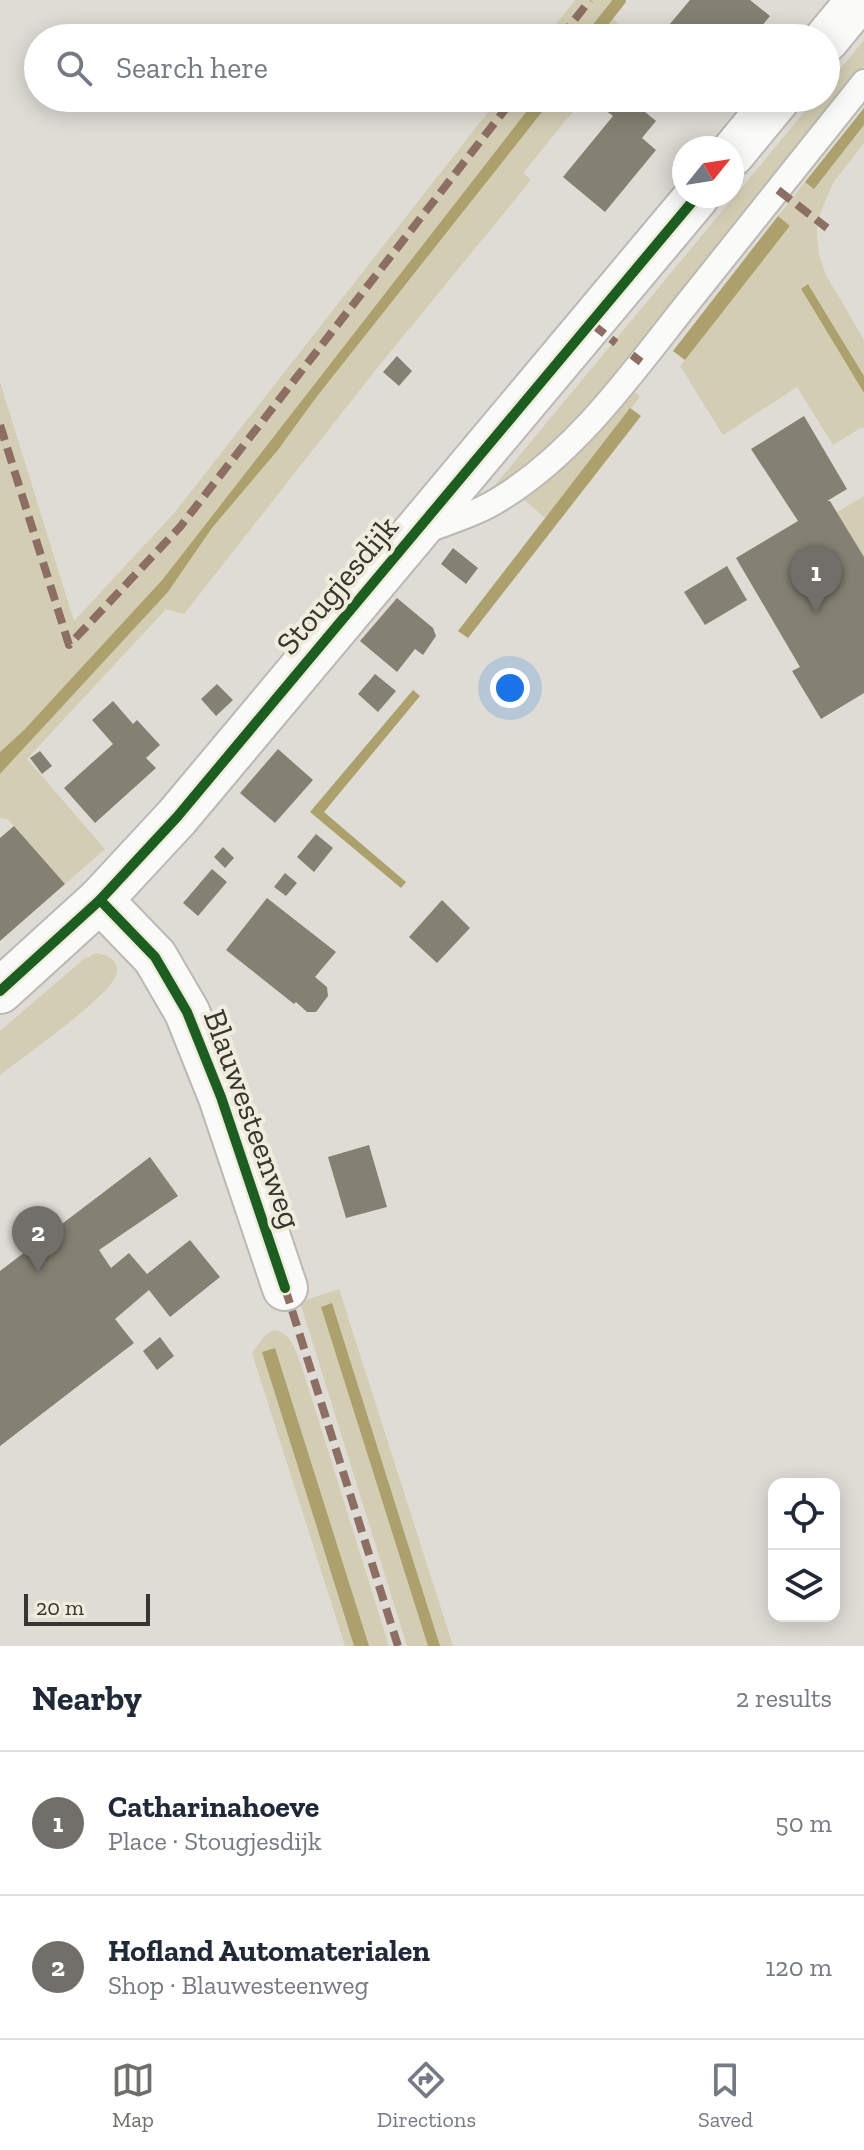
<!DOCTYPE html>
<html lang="en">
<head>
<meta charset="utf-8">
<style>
  :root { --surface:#fff; --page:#f2f2f3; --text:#1f2937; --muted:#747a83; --line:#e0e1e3; --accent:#716f69 }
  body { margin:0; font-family:"Zilla Slab",serif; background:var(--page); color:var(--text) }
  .controls { position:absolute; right:24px; bottom:24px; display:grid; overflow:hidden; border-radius:16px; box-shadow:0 4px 20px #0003 }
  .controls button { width:72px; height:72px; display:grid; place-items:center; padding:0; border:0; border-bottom:2px solid var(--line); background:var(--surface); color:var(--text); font:40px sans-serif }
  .compass { position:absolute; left:672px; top:136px; width:72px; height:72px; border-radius:50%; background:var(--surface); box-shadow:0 4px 20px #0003; rotate:60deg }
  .scale { position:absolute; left:24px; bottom:20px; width:126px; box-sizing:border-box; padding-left:8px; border:4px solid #36352f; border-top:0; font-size:22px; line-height:28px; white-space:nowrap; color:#36352f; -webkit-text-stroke:6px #f0eddd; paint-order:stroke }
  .you { position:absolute; left:510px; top:688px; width:28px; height:28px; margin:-20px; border:6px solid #fff; border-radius:50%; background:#1a73e8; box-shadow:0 0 0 12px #1a73e833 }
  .badge { display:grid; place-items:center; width:52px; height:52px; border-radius:50%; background:var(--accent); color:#fff; font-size:26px; font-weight:700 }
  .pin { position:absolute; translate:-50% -66px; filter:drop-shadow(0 2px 4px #0008) }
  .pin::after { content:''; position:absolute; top:42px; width:28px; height:24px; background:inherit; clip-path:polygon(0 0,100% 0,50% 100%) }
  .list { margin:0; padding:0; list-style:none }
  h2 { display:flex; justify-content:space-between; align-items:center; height:104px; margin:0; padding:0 32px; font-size:34px }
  h2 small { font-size:26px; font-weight:400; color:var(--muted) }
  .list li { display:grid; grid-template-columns:52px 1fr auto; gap:24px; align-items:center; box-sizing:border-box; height:144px; padding:0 32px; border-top:2px solid var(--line) }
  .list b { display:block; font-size:30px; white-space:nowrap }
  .list p { margin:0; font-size:26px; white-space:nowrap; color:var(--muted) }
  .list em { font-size:26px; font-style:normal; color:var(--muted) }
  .icon { flex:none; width:44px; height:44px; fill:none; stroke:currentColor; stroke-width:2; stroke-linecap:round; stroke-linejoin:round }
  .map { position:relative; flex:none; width:864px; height:1646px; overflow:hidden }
  .search { position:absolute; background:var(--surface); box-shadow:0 4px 20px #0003; left:24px; right:24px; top:24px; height:88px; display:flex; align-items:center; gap:20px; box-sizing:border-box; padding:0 28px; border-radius:44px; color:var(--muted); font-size:30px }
  .sheet { height:392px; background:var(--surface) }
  nav { display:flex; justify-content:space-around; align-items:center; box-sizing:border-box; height:112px; border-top:2px solid var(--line); background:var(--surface); font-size:22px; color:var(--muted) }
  nav a { display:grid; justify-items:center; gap:4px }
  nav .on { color:var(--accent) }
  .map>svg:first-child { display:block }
  .green { fill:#d3ceb3 }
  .water { fill:#aca16d }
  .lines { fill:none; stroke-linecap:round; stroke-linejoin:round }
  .stream { stroke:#aca16d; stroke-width:12 }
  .building { fill:#848172 }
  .service-casing { stroke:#bab9b3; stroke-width:28 }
  .minor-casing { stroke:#bab9b3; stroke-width:48 }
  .tertiary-casing { stroke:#bab9b3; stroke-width:48 }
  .service { stroke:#fafaf9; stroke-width:24 }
  .minor { stroke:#fafaf9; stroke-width:44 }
  .tertiary { stroke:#fafaf9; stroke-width:44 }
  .quiet { stroke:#8d6e63; stroke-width:8; stroke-dasharray:16 8; stroke-linecap:butt }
  .cycleway-casing { stroke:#f0eddd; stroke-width:15 }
  .cycleway { stroke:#1b5e20; stroke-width:10 }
  .labels { text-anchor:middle; stroke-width:8; stroke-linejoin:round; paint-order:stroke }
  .street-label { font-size:32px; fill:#36352f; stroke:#f0eddd }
</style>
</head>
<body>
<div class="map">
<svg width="864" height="1646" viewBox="0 0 864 1646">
  <rect width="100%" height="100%" fill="#dedcd4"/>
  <!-- green -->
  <g class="green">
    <polygon points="575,0 614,0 605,12 626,30 620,38 545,38"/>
    <polygon points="864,40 864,66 627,363 573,424 499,489 495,485 816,98 826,98 826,86"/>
    <polygon points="499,98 537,98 163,579 24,730 0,752 0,382 74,621 175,512"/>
    <polygon points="553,98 584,98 523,173 531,180 374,372 184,614 166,609 27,759 105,849 65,884 14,826 7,819 0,818 0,774 168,592 212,528 278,450 315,399"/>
    <polygon points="864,125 864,143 833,183 817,221 817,237 819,255 826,275 864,340 864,376 809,285 801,290 864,393 864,429 862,427 833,445 797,387 723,435 680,366 790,227 778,216 805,182 814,188"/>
    <polygon points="635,392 640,397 545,518 522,498 630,394"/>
    <polygon points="864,496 864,557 837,512"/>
    <path d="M96,953C109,955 122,962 115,977C106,999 23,1057 0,1075V1031L84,959Z"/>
    <polygon points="339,1289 453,1646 407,1646 300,1302"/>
    <path d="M274,1330C291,1332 295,1350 301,1364L389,1646H345L252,1353L265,1335Z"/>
  </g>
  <!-- water -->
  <g class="water">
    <polygon points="537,98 553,98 315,399 278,450 212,528 168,592 0,774 0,752 24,730 163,579"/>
    <polygon points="864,108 864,125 814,189 805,182"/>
    <polygon points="778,216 790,226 685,360 673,351"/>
    <polygon points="808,284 864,376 864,393 801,289"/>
    <polygon points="630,408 641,416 468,638 458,631"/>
    <polygon points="413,690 420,696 324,812 406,882 401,888 310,812"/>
    <polygon points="332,1303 440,1646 428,1646 321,1307"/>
    <polygon points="275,1348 369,1646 354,1646 262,1352"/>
  </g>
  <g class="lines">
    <!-- stream -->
    <polyline class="stream" points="590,38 620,0"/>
  </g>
  <!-- building -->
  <g class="building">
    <polygon points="690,0 750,0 770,16 752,38 647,38 657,25 664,31"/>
    <polygon points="615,98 628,98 656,121 642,138 656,150 605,212 563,177 613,116 605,110"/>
    <polygon points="397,356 412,371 399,386 383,372"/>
    <polygon points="804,416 847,489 827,501 830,501 864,557 864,693 821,719 792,671 800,667 736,558 798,521 751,449"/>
    <polygon points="453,548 478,568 466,584 441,564"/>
    <polygon points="727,566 747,600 705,625 684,592"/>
    <polygon points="397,598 433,628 436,636 423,655 415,649 397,672 360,641"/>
    <polygon points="375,674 396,691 378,712 358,694"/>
    <polygon points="217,684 233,700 216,716 201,699"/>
    <polygon points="113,701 133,724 137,720 160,745 146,758 156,768 95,823 64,788 113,744 92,720"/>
    <polygon points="278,749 313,780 275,823 240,793"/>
    <polygon points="40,751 52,766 42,774 30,758"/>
    <polygon points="14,826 65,884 0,941 0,838"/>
    <polygon points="316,834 333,848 314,872 297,857"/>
    <polygon points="223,847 234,858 225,868 214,857"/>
    <polygon points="212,869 227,882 198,916 183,903"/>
    <polygon points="285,873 297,883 286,896 274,887"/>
    <polygon points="267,898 336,952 315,977 327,987 328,996 316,1012 307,1012 296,1002 294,1004 226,950"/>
    <polygon points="442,900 470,928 437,963 409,937"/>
    <polygon points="369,1145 387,1207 346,1218 328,1157"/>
    <polygon points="150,1157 178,1196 99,1250 111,1268 129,1253 147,1274 190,1240 220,1277 170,1317 149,1290 115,1319 134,1343 0,1446 0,1271"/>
    <polygon points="160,1337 174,1356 157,1370 143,1351"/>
  </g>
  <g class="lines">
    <defs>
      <path id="service" d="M425,531C451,521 479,513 503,497C578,450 632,373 686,305C745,230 805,156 864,82"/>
      <polyline id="minor" points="100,900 155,957 187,1012 221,1097 285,1288"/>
      <g id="tertiary">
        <polyline points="826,40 859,0"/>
        <polyline points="732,154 778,98"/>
        <polyline points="0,991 100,900 177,817 697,196"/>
      </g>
    </defs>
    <!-- service casing -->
    <use href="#service" class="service-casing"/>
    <!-- minor casing -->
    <use href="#minor" class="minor-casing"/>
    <!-- tertiary casing -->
    <use href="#tertiary" class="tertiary-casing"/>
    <!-- service -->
    <use href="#service" class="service"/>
    <!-- minor -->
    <use href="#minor" class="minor"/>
    <!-- tertiary -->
    <use href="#tertiary" class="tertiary"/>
    <!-- quiet -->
    <g class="quiet">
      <polyline points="560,38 590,0"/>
      <polyline points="778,190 827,228"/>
      <polyline points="592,324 616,343"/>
      <polyline points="632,355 641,362"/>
      <polyline points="0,425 69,645 180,527 514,98"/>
      <polyline points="285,1288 398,1646"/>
    </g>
    <defs>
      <g id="cycleway">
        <polyline points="100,900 155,957 187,1012 221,1097 285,1288"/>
        <polyline points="0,991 100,900 177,817 697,196"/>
      </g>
    </defs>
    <!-- cycleway casing -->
    <use href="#cycleway" class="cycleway-casing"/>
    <!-- cycleway -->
    <use href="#cycleway" class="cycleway"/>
  </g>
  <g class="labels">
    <!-- street labels -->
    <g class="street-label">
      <text transform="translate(337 585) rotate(-50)" y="11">Stougjesdijk</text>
      <text transform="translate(253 1119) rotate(70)" y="11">Blauwesteenweg</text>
    </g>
  </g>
</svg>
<div class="controls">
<button><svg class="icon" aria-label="locate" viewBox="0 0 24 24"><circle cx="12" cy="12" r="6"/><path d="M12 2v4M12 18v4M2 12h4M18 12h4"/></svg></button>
<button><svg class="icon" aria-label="layers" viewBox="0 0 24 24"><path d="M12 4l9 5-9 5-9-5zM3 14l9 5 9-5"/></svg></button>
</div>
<svg class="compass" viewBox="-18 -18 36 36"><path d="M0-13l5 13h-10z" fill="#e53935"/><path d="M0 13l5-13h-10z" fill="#747a83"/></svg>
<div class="scale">20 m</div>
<div class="you"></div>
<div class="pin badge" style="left:816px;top:612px">1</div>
<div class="pin badge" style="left:38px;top:1272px">2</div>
<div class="search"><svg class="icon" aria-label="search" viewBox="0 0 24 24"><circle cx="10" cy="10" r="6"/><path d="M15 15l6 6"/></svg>Search here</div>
</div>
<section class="sheet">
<h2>Nearby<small>2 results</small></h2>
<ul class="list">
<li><span class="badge">1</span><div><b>Catharinahoeve</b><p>Place · Stougjesdijk</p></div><em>50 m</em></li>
<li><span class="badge">2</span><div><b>Hofland Automaterialen</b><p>Shop · Blauwesteenweg</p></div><em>120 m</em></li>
</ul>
</section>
<nav>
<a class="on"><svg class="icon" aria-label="map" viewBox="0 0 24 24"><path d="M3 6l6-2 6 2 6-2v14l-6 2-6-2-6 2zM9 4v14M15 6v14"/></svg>Map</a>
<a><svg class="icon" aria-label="directions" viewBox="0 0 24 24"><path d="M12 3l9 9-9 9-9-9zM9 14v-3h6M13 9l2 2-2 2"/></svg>Directions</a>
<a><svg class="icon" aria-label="saved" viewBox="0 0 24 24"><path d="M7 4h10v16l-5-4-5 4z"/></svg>Saved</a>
</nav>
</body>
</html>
